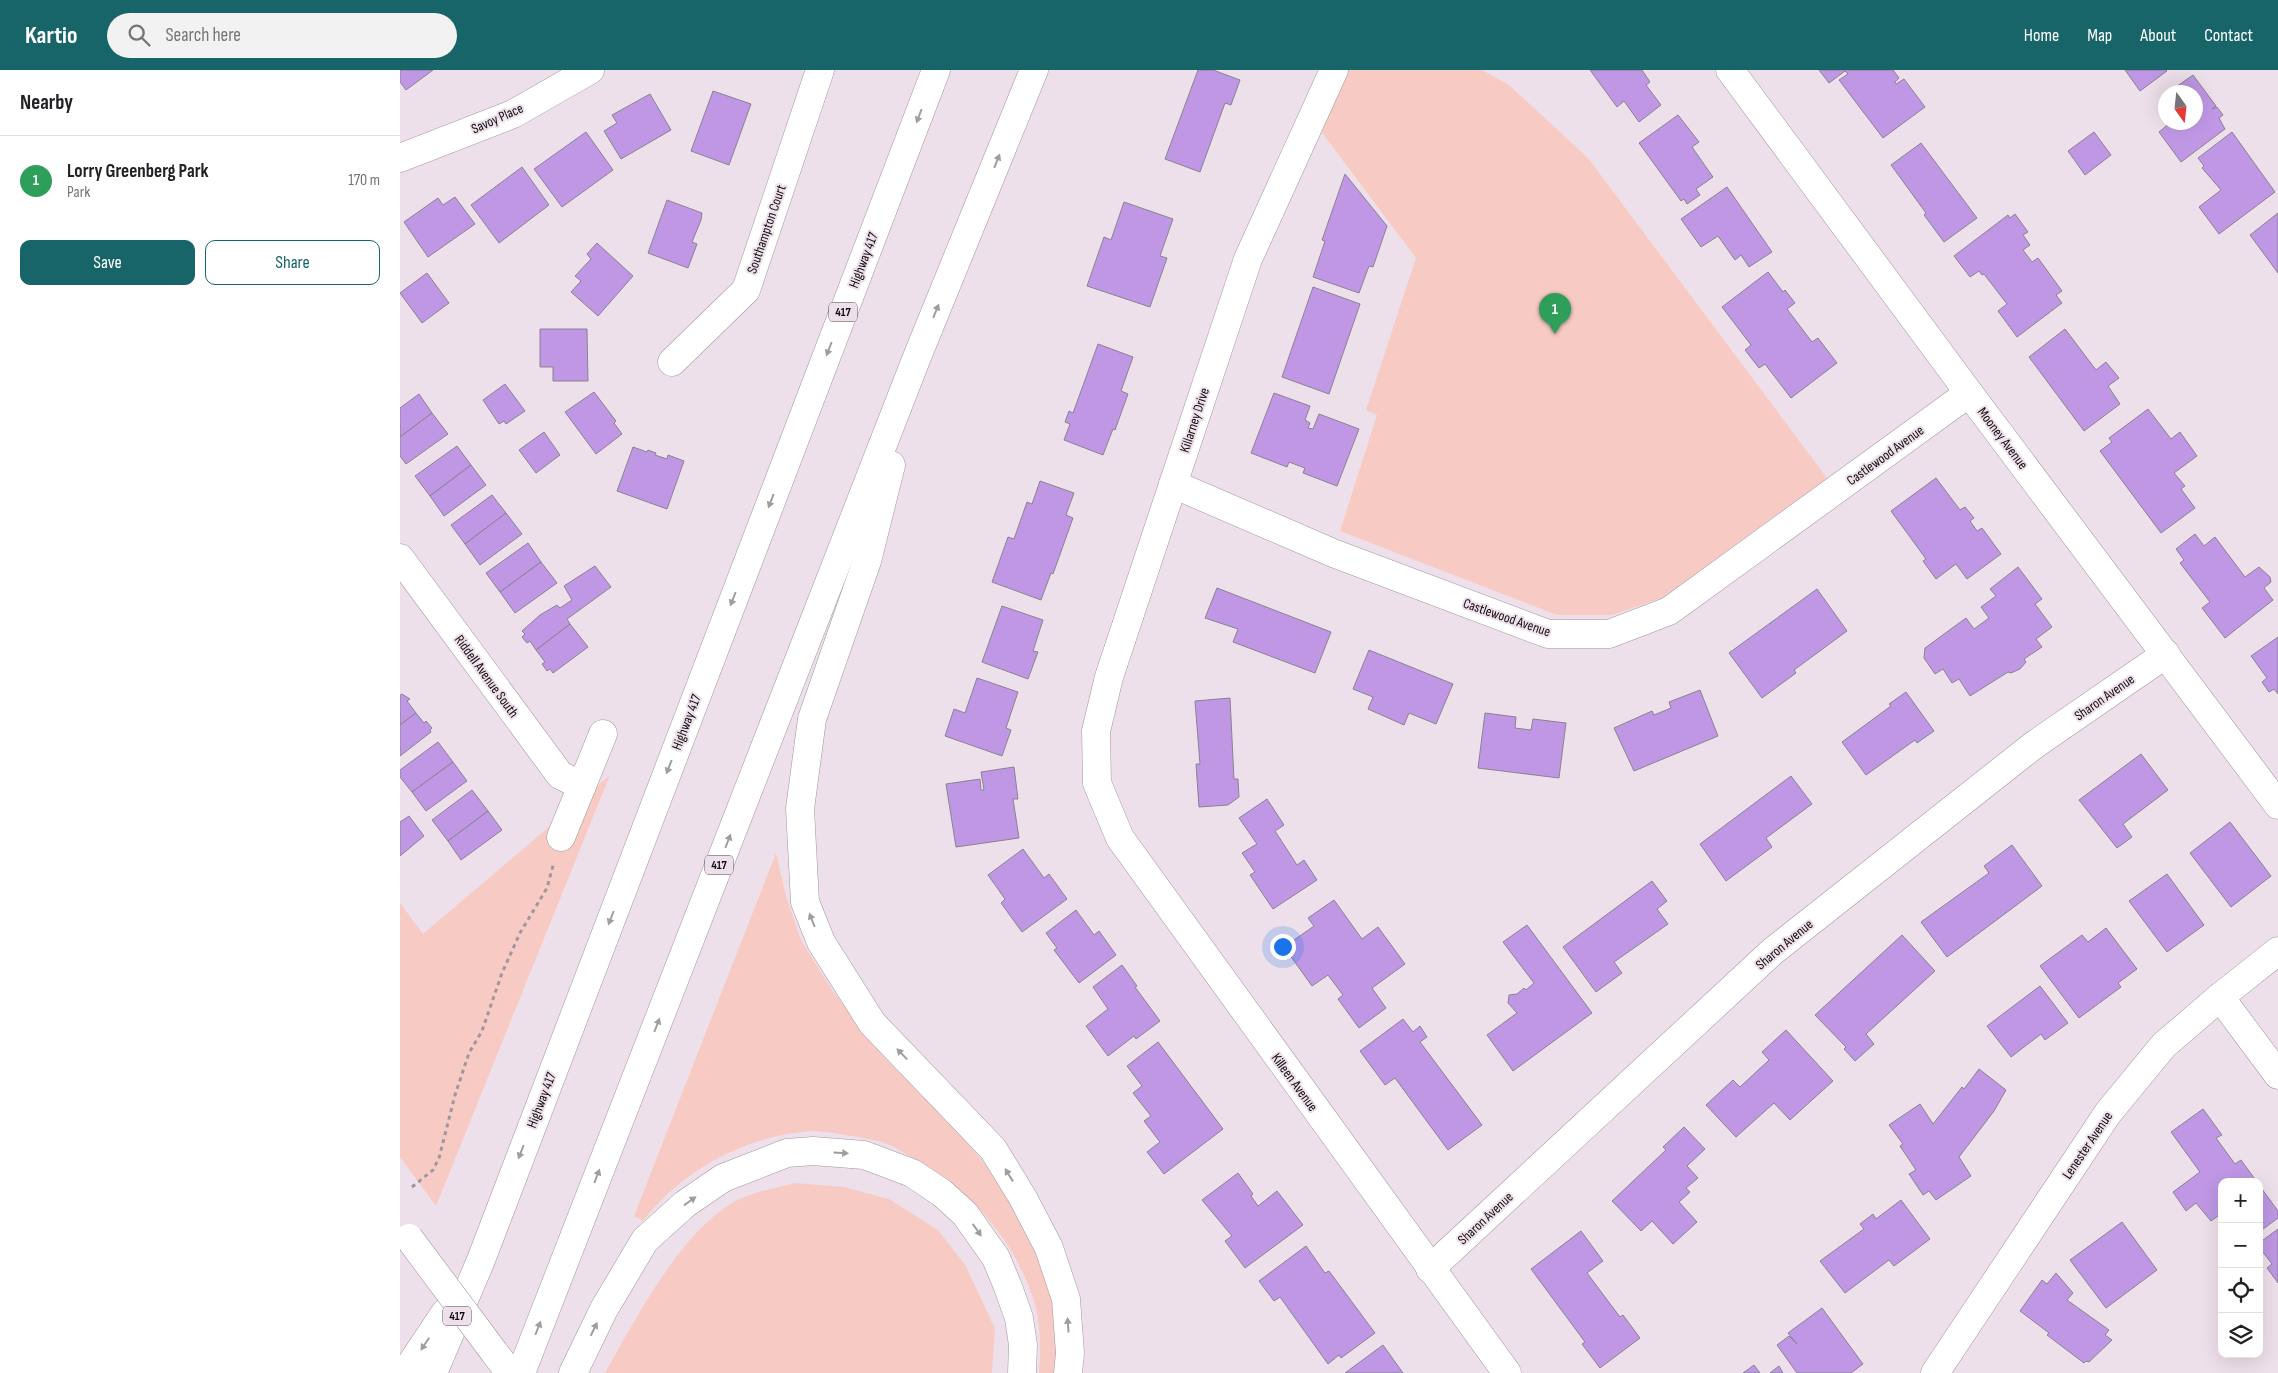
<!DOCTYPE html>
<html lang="en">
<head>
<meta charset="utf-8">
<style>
  :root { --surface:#fff; --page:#f2f2f2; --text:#202124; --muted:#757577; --line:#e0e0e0; --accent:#176568 }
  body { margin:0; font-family:"Sofia Sans Condensed",sans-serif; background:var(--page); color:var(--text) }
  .controls { position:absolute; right:15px; bottom:15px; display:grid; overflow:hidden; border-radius:10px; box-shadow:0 5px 20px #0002 }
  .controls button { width:45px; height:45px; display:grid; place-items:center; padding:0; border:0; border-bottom:1px solid var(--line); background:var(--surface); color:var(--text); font:25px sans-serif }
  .compass { position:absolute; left:1758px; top:15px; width:45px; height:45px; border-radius:50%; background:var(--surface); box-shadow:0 5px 20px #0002; rotate:165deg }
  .you { position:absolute; left:882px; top:876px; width:18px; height:18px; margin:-12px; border:4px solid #fff; border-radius:50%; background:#1a73e8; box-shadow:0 0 0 8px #1a73e833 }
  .badge { display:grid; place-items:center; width:32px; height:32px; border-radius:50%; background:var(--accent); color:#fff; font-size:16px; font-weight:700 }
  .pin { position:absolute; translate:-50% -41px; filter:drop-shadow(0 1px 2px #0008) }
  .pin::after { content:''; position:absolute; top:26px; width:18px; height:15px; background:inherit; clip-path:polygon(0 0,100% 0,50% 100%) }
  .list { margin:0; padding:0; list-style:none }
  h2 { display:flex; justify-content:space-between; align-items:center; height:65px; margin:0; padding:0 20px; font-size:21px }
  h2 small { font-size:16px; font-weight:400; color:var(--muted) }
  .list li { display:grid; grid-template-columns:32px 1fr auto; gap:15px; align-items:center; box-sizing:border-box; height:90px; padding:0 20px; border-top:1px solid var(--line) }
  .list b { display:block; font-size:19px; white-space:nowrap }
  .list p { margin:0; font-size:16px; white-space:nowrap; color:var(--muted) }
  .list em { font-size:16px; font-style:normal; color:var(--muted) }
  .actions { display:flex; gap:10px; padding:15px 20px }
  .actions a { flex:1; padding:11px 0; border:1px solid var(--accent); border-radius:10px; text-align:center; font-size:18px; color:var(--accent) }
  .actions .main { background:var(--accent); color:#fff }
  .icon { flex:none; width:28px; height:28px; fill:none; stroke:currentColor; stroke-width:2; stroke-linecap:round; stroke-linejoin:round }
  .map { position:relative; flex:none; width:1878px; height:1303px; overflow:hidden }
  header { display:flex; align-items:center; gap:30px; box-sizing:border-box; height:70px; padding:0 25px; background:var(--accent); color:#fff }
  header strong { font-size:24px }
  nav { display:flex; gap:28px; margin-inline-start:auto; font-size:18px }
  .search { width:350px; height:45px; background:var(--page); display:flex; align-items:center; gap:12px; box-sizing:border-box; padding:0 18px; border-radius:28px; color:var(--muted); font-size:19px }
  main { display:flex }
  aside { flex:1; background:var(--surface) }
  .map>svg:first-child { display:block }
  .green { fill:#f7cbc4 }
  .building { fill:#bf97e5; stroke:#898390 }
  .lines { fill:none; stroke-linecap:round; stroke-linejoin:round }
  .minor-casing { stroke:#a2959f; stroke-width:29 }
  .major-casing { stroke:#a2959f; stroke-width:29 }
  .highway-casing { stroke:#a2959f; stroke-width:29 }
  .path { stroke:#a0969e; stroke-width:3; stroke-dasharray:4 4; stroke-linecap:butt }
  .minor { stroke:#fff; stroke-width:28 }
  .major { stroke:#fff; stroke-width:28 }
  .highway { stroke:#fff; stroke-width:28 }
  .major-bridge-casing { stroke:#a2959f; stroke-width:29; stroke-linecap:butt }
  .major-bridge { stroke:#fff; stroke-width:28 }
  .oneway { fill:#9f9e9f }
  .labels { text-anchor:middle; stroke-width:4; stroke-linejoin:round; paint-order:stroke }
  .shield { fill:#eee0ea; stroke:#534c51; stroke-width:1 }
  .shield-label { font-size:12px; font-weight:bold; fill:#100c0f }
  .street-label { font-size:14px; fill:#100c0f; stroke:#eee0ea }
</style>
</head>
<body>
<header>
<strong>Kartio</strong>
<div class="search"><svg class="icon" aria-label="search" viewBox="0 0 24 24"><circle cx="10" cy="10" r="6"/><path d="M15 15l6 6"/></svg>Search here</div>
<nav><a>Home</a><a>Map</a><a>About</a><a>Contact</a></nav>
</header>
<main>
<aside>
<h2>Nearby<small></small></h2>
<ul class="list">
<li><span class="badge" style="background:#2e9e5b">1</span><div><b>Lorry Greenberg Park</b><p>Park</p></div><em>170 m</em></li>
</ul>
<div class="actions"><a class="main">Save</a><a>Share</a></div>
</aside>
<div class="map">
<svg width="1878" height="1303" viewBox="0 0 1878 1303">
  <rect width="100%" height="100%" fill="#eee0ea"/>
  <!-- green -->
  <g class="green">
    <polygon points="949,0 1082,0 1109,15 1188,88 1427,408 1262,528 1212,545 1157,545 940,461 977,345 966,340 1016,188 920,60"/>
    <polygon points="210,705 36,1136 0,1087 0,833 23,864"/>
    <path d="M376,783L386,826L401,870L432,920L483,986L558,1062L605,1118L623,1146L658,1240V1303H639C641,1279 641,1252 633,1228C614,1169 567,1117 513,1088C502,1082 490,1074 479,1071C464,1068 426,1061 412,1061C347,1065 282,1100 243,1151L234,1146Z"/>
    <path d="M395,1113L444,1117L489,1129L538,1160L566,1196L595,1259L592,1303H205C235,1250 283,1156 340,1129C356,1121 377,1118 395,1113Z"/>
  </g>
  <!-- building -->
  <g class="building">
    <polygon points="0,0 33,0 6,20 0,12"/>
    <polygon points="798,0 813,0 840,10 831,35 825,33 800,102 765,89"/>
    <polygon points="1190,0 1242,0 1250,12 1246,15 1261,35 1239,52 1224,31 1217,37"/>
    <polygon points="1419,0 1493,0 1499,8 1495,12 1496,14 1504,9 1525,37 1483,68 1439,10 1448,4 1445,1 1429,13"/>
    <polygon points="1725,0 1766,0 1767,1 1740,21"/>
    <polygon points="1793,5 1816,36 1812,39 1817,37 1823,45 1819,48 1825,59 1781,92 1759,62 1771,52 1796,52 1796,22 1769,22"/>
    <polygon points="313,21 351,34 329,95 291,81"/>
    <polygon points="250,24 271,60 221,89 204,61 217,53 212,45"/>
    <polygon points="1278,45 1299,72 1292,77 1313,107 1296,119 1300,125 1287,134 1284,129 1281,131 1239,73"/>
    <polygon points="186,62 213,100 162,137 134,99"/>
    <polygon points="1694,62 1711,85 1685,105 1668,81"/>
    <polygon points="1832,62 1875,122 1819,164 1799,137 1821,120 1802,98 1804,96 1798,88"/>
    <polygon points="1521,73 1577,148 1544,172 1524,145 1526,143 1491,95"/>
    <polygon points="122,97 149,135 99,173 71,135"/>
    <polygon points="945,104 987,156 973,197 969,196 959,223 913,207 925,171 922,170"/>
    <polygon points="1327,117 1372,182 1349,197 1341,185 1335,190 1318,166 1301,177 1281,149"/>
    <polygon points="55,127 75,154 28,187 4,152 38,128 43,135"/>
    <polygon points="267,130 302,143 301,150 292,172 297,174 288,198 248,183"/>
    <polygon points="724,132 773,149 760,186 767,188 750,237 687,216 704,167 711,170"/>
    <polygon points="1878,143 1878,203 1850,165"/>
    <polygon points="1615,144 1628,162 1623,165 1630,175 1623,180 1632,192 1638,188 1662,221 1656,225 1662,233 1617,267 1598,241 1607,234 1584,204 1582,205 1579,201 1570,207 1554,186 1608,145 1610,148"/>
    <polygon points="197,173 233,206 198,246 171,222 181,211 175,206 191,189 187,184"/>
    <polygon points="1368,202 1383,222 1385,220 1395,233 1387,239 1412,272 1418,268 1437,293 1391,328 1365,294 1359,298 1345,280 1351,275 1322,237"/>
    <polygon points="27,203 49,233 22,253 0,223"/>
    <polygon points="913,217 960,234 929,324 882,307"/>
    <polygon points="140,259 187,259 188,311 153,311 153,297 140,297"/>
    <polygon points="1665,259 1696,300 1706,292 1719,308 1708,316 1720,334 1684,361 1629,287"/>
    <polygon points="698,274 733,287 721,321 728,324 715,360 713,359 703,385 664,370 670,354 665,352 669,341 673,343"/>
    <polygon points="105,314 125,341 106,354 104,351 99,354 83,330"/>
    <polygon points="194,322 216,351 214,353 222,364 196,384 165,342"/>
    <polygon points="874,323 910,336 905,350 910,353 908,358 913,359 919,344 959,359 937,416 903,403 905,398 889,392 887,397 851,383"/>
    <polygon points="19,324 32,343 0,367 0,338"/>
    <polygon points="1748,339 1771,369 1780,362 1797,386 1774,403 1785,416 1781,419 1795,438 1761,463 1700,381 1712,372 1709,368"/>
    <polygon points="32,343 48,364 6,394 0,386 0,367"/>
    <polygon points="144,362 160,385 136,403 119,380"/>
    <polygon points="57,376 71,395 30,426 15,406"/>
    <polygon points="233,377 247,382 248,380 256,383 255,385 267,389 268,385 284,391 267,439 217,421"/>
    <polygon points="71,395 86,415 44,446 30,426"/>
    <polygon points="1536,408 1560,440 1565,437 1574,448 1570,451 1577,461 1582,458 1601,484 1567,509 1556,494 1536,509 1523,491 1526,489 1491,441"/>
    <polygon points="640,411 674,423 666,445 673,448 653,504 651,503 641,530 592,512 608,467 614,469 627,432 632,434"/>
    <polygon points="92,425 106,443 65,474 51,455"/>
    <polygon points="106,443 122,464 80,495 65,474"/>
    <polygon points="1795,464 1804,476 1815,467 1845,507 1859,497 1870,507 1871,512 1864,518 1873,530 1825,568 1802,538 1810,532 1780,493 1784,490 1776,479"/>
    <polygon points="128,473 141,492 100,522 86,503"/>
    <polygon points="141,492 157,513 115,543 100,522"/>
    <polygon points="195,496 211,517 167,549 170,554 136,580 130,571 127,573 122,567 125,564 122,561 140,545 157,535 160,538 172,530 164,516"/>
    <polygon points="1618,497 1642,529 1635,534 1652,557 1636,569 1642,577 1624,589 1626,592 1620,599 1611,603 1608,602 1570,626 1559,609 1552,613 1543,599 1535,604 1524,588 1525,578 1566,548 1574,559 1589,548 1581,537 1596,526 1590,519"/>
    <polygon points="817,518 931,562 915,603 833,572 838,559 805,548"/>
    <polygon points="1417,519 1447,561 1394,600 1396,603 1362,628 1329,583"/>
    <polygon points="602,536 643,550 633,581 638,582 628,609 582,592"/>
    <polygon points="170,554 188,577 153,603 150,599 147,601 142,594 145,592 136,580"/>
    <polygon points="1878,567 1878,624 1874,619 1869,622 1862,612 1867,608 1851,586"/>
    <polygon points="969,580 1053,614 1036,654 1009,643 1004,655 968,639 973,627 953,619"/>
    <polygon points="577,608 618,622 606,658 611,660 602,686 545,666 554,639 565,643"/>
    <polygon points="1300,620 1318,666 1234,701 1214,658 1252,641 1254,645 1271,638 1269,632"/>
    <polygon points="1506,622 1534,661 1517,673 1515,670 1466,705 1442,672 1491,636 1489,634"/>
    <polygon points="2,624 10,629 7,631 16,643 0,655 0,625"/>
    <polygon points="830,628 834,709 838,709 839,727 828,735 799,737 796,694 800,694 795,631"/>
    <polygon points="16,643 24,653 26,651 32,658 30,660 31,662 0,686 0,655"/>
    <polygon points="1085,643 1116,647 1115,658 1131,660 1133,649 1166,653 1159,708 1078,698"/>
    <polygon points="38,672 53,692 12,722 0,707 0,700"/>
    <polygon points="1741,684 1768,720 1723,754 1732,767 1717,778 1679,730"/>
    <polygon points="53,692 67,711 26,741 12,722"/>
    <polygon points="614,697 618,729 613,729 619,768 556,777 546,714 580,709 581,720 584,720 581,702"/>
    <polygon points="1391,706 1412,734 1366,768 1372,777 1326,811 1300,774"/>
    <polygon points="72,720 88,741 48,771 32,750"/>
    <polygon points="867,729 884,755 875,761 897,795 904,790 917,810 873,839 850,805 855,802 842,783 857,774 839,748"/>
    <polygon points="88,741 102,760 61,790 48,771"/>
    <polygon points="9,746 24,766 0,786 0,752"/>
    <polygon points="1830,752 1871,806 1831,837 1790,783"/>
    <polygon points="1612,775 1642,816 1547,887 1521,852 1589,803 1584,796"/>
    <polygon points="623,779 644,808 649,804 667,829 622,862 601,833 605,829 588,805"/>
    <polygon points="1767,804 1804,855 1767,882 1729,831"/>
    <polygon points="1252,811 1267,831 1257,839 1268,854 1214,892 1222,903 1196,922 1163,877"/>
    <polygon points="934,830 962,869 978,857 1005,894 972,918 986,938 959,958 938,929 943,925 928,905 912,916 884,877 914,856 908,848"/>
    <polygon points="676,840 694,865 699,861 716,885 679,913 654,880 657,878 646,863"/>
    <polygon points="1127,855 1192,943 1113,1001 1087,965 1117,943 1108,933 1109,925 1117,924 1124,918 1126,920 1134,913 1103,872"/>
    <polygon points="1706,858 1737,899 1718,913 1721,917 1679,948 1640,896 1682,865 1688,872"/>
    <polygon points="1502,865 1535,901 1466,964 1474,974 1455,991 1444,979 1446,977 1415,945"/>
    <polygon points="722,895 737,916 735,917 760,951 736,969 734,966 708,986 686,956 708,939 693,917"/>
    <polygon points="1640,916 1668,953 1645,970 1641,964 1611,987 1587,956"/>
    <polygon points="1003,949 1013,962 1020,956 1027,967 1020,972 1082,1055 1048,1080 995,1008 985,1015 960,981"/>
    <polygon points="1386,960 1433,1011 1390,1050 1374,1033 1336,1067 1306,1035 1333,1010 1340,1017 1369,990 1362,982"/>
    <polygon points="758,972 823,1059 764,1104 747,1082 760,1072 744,1051 751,1046 733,1023 742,1016 727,996"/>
    <polygon points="1579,999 1606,1020 1594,1041 1559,1087 1571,1106 1536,1130 1529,1121 1523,1125 1509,1104 1516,1100 1500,1076 1503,1074 1489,1055 1520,1034 1533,1054 1562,1017 1564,1019"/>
    <polygon points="1803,1039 1822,1065 1816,1068 1835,1094 1841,1090 1857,1112 1822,1112 1822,1143 1811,1151 1796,1133 1786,1141 1773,1122 1800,1102 1771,1062"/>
    <polygon points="1284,1057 1305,1079 1287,1096 1298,1108 1286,1118 1290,1122 1279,1132 1297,1152 1273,1174 1252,1151 1241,1161 1212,1131 1266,1080 1263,1077"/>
    <polygon points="838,1103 853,1124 851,1126 858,1136 877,1121 903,1155 845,1198 825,1171 832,1166 802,1130"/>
    <polygon points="1859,1115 1878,1141 1878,1148 1859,1162"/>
    <polygon points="1501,1130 1530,1169 1494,1196 1489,1190 1445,1223 1420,1191 1464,1159 1460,1154 1473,1144 1476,1149"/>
    <polygon points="1722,1152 1757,1200 1706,1238 1670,1190"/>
    <polygon points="1878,1159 1878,1213 1867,1198 1872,1194 1859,1177 1859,1173"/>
    <polygon points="1181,1161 1203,1191 1187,1203 1220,1247 1223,1245 1240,1268 1200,1298 1182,1274 1185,1272 1131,1199"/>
    <polygon points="906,1176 925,1203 929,1201 975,1263 941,1288 939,1285 928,1294 880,1227 874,1231 859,1211"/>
    <polygon points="1656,1203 1673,1223 1667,1230 1709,1260 1705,1265 1712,1270 1689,1292 1686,1291 1684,1293 1647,1265 1649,1263 1620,1241 1642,1210 1647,1214"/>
    <polygon points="1422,1238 1463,1294 1451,1303 1397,1303 1377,1275 1389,1266 1397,1274 1388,1263"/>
    <polygon points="983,1275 1003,1303 945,1303"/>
    <polygon points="1354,1295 1360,1303 1343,1303"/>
    <polygon points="1379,1296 1383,1303 1370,1303"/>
  </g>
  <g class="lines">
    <defs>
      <g id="minor">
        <polyline points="934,0 848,189 709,607 696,661 697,713 720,768 1107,1303"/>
        <polyline points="1330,0 1569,323 1878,735"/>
        <polyline points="0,88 113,44 190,0"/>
        <polyline points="272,292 346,220 420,0"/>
        <polyline points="773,414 933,483 1148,564 1209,564 1269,541 1569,323"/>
        <polyline points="0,488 160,705 182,716"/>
        <polyline points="161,767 203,664"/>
        <polyline points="1820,927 1878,1005"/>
        <polyline points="1030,1199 1373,881 1634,675 1766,584"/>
        <polyline points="1535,1303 1708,1043 1764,975 1820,927 1878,881"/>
      </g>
      <polyline id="major" points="94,1282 110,1303"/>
      <g id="highway">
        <polyline points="491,395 467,491 412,649 400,739 405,832 421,872 472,953 593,1079 623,1128 649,1178 666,1229 670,1283 668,1303"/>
        <polyline points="5,1303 45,1243"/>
        <polyline points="33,1303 81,1190 536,0"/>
        <polyline points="121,1303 517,287 634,0"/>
        <polyline points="173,1303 204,1239 245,1170 285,1134 323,1108 387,1083 413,1081 464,1085 512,1103 542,1123 565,1144 596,1188 608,1217 619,1248 623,1275 622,1303"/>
      </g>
    </defs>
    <!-- minor casing -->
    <use href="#minor" class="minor-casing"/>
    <!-- major casing -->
    <use href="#major" class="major-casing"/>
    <!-- highway casing -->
    <use href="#highway" class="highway-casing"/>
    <!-- path -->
    <polyline class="path" points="12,1117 33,1100 39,1088 55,1025 69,983 82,961 102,903 120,863 147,818 154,792"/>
    <!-- minor -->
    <use href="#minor" class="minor"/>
    <!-- major -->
    <use href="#major" class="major"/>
    <!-- highway -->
    <use href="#highway" class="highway"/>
    <defs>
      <polyline id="major-bridge" points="9,1168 94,1282"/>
    </defs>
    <!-- major-bridge casing -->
    <use href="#major-bridge" class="major-bridge-casing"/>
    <!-- major-bridge -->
    <use href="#major-bridge" class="major-bridge"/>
  </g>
  <!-- one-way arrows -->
  <defs><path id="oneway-solid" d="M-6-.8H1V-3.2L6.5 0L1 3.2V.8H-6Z" transform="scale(1.25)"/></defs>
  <g class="oneway">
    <use href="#oneway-solid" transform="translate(519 46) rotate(111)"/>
    <use href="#oneway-solid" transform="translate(597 91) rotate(-68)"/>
    <use href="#oneway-solid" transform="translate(536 241) rotate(-68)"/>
    <use href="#oneway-solid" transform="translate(429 279) rotate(111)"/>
    <use href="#oneway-solid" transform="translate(371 431) rotate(111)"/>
    <use href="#oneway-solid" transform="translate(333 529) rotate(111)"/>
    <use href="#oneway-solid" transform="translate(269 697) rotate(111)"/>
    <use href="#oneway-solid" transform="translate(328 771) rotate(-69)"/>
    <use href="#oneway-solid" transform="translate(211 848) rotate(111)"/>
    <use href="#oneway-solid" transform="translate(412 850) rotate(-111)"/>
    <use href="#oneway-solid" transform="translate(257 955) rotate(-69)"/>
    <use href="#oneway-solid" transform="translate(502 984) rotate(-134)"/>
    <use href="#oneway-solid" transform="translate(121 1082) rotate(111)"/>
    <use href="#oneway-solid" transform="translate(441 1083) rotate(4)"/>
    <use href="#oneway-solid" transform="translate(609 1105) rotate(-122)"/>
    <use href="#oneway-solid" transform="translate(197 1106) rotate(-69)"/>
    <use href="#oneway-solid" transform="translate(290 1131) rotate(-36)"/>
    <use href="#oneway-solid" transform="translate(577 1160) rotate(55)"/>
    <use href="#oneway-solid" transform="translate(668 1255) rotate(-94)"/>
    <use href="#oneway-solid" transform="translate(138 1258) rotate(-69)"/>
    <use href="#oneway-solid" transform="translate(194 1259) rotate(-64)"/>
    <use href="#oneway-solid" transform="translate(25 1274) rotate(124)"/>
  </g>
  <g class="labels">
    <!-- shield labels -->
    <g class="shield">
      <rect x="429" y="232.5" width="28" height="19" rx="4"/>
      <rect x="305" y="785.5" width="28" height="19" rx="4"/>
      <rect x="43" y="1236.5" width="28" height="19" rx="4"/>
    </g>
    <g class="shield-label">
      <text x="443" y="246">417</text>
      <text x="319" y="799">417</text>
      <text x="57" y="1250">417</text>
    </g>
    <!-- street labels -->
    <g class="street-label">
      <text transform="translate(97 48) rotate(-24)" y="5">Savoy Place</text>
      <text transform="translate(366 159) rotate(-71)" y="5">Southampton Court</text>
      <text transform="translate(463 190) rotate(-69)" y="5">Highway 417</text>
      <text transform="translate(794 350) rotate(-72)" y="5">Killarney Drive</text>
      <text transform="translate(1603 368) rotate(53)" y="5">Mooney Avenue</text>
      <text transform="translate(1485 385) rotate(-36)" y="5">Castlewood Avenue</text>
      <text transform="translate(1107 547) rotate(19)" y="5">Castlewood Avenue</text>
      <text transform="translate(87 606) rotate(54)" y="5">Riddell Avenue South</text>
      <text transform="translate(1704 627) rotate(-35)" y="5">Sharon Avenue</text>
      <text transform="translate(286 652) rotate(-69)" y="5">Highway 417</text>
      <text transform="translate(1384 874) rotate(-40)" y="5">Sharon Avenue</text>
      <text transform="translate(895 1012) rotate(54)" y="5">Killeen Avenue</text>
      <text transform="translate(141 1030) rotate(-69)" y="5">Highway 417</text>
      <text transform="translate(1687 1075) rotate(-56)" y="5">Lenester Avenue</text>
      <text transform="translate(1085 1148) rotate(-43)" y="5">Sharon Avenue</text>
    </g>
  </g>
</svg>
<div class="controls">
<button>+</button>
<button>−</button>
<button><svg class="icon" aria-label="locate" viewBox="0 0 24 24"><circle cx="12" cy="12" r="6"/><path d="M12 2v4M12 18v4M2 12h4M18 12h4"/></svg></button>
<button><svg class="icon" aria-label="layers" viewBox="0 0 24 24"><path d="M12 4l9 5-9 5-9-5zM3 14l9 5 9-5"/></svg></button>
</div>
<svg class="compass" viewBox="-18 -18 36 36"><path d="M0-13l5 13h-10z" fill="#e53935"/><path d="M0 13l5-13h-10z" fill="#757577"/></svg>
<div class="you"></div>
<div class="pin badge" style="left:1155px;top:264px;background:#2e9e5b">1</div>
</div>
</main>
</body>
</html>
